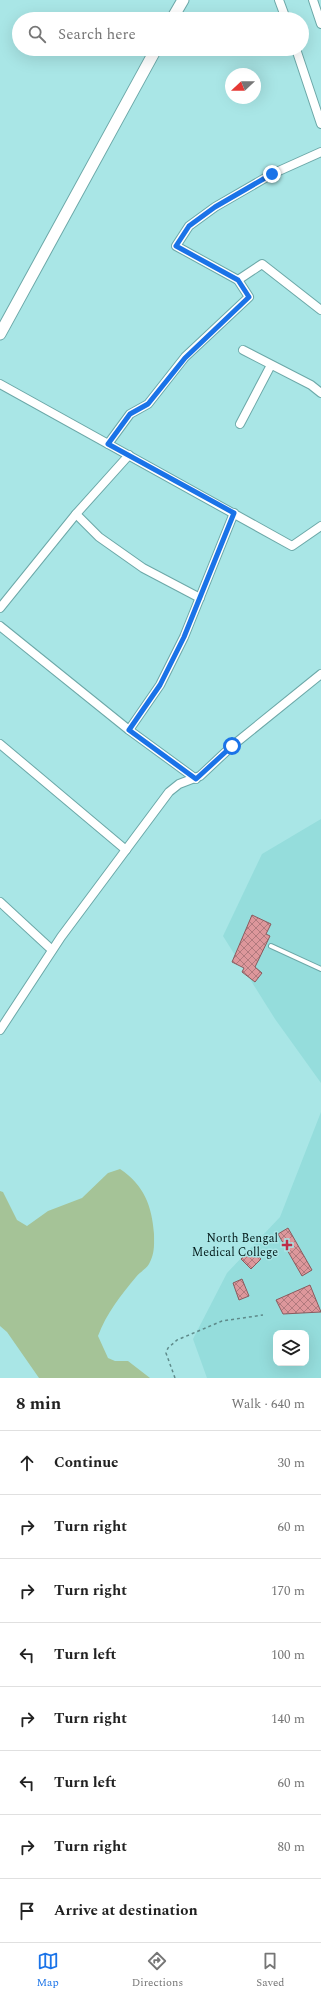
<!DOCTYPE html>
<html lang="en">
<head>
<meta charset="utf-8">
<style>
  :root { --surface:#fff; --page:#f6f6f6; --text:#222; --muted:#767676; --line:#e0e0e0; --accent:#1a73e8 }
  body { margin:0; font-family:Spectral,serif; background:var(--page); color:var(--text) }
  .controls { position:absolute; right:12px; bottom:12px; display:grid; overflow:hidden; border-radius:8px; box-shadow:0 4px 16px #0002 }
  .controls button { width:36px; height:36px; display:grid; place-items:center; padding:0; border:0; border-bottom:1px solid var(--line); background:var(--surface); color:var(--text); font:20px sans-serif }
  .compass { position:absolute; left:225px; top:68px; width:36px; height:36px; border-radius:50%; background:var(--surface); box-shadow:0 4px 16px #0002; rotate:248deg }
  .stop { position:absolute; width:12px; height:12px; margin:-9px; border:3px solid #1a73e8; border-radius:50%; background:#fff }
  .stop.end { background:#1a73e8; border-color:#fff; box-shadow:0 1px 4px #0008 }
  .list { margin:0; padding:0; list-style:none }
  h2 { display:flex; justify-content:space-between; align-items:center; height:52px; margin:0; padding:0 16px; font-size:17px }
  h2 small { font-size:13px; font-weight:400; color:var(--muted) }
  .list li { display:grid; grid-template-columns:26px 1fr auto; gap:12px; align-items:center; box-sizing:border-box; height:64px; padding:0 16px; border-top:1px solid var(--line) }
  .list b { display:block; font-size:15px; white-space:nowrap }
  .list em { font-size:13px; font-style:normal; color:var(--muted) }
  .icon { flex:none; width:22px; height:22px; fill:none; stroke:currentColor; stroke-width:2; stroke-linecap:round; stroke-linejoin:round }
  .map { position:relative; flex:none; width:321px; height:1378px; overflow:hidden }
  .search { position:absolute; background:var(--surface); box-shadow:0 4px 16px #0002; left:12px; right:12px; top:12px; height:44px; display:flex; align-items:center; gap:10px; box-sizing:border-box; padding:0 14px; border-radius:22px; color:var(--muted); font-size:15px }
  .sheet { height:564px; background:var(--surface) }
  nav { display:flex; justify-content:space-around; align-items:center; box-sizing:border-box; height:56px; border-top:1px solid var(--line); background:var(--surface); font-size:11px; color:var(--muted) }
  nav a { display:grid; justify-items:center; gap:2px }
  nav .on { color:var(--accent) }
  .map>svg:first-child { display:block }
  .built { fill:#95dddc; fill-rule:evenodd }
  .green { fill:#a5c397 }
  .building { fill:url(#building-cross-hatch); stroke:#8a5b5e }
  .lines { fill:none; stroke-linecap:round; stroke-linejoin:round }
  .lane-casing { stroke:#6ca8a8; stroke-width:6 }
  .street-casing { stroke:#6ca8a8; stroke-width:10 }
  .secondary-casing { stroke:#6ca8a8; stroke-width:13 }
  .path { stroke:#5e8a8a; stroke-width:1.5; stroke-dasharray:3 3; stroke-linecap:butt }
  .lane { stroke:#fff; stroke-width:4 }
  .street { stroke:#fff; stroke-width:8 }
  .secondary { stroke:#fff; stroke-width:11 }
  .route { stroke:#1a73e8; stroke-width:5 }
  .poi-dot { fill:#be2d49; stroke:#a9e6e6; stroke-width:1.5 }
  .labels { text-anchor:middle; stroke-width:3; stroke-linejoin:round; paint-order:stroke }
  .poi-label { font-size:12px; fill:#021919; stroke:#a9e6e6; text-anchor:end }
</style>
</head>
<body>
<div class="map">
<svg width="321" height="1378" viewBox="0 0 321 1378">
  <defs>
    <pattern id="building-cross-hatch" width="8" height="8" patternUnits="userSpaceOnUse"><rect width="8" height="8" fill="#dd979b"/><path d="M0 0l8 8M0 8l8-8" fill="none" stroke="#b17a7e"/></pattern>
  </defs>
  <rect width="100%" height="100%" fill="#a9e6e6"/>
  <!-- built -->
  <g class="built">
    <polygon points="321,819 321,1083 275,1019 223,936 262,854"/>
    <path d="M321,1112V1378H207L193,1339L227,1273L280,1217ZM276,1333H306V1363H276Z"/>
  </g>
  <!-- green -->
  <path class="green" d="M120,1169C144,1185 152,1206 154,1234C154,1245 155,1253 149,1264C146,1269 140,1272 136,1277C121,1295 106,1314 98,1336L108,1358L115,1361H128L150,1378H39L7,1332L0,1326V1191L3,1192L17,1220L27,1226L48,1211L82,1198L108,1173Z"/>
  <!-- building -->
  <g class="building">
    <polygon points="252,915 271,924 266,934 270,936 255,967 262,973 255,982 242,972 244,968 232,962"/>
    <polygon points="288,1228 312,1270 302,1276 278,1234"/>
    <polygon points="251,1249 261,1259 251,1269 241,1259"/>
    <polygon points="242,1279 249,1296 239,1300 233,1283"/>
    <polygon points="310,1285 321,1312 283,1314 276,1300"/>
  </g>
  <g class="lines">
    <defs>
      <polyline id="lane" points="271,946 321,969"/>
      <g id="street">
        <polyline points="279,0 286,19"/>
        <polyline points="313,0 321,24"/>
        <polyline points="296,49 321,124"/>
        <polyline points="238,280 262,264 321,310"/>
        <polyline points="243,350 311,385 321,393"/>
        <polyline points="0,384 292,546 321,526"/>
        <polyline points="240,424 271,365"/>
        <polyline points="108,444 130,414 148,404 185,357 249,297 238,280 176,246 189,226 215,207 272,174 321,152"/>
        <polyline points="76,514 99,537 143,568 200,598"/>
        <polyline points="0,608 76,514 129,455"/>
        <polyline points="0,626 129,730 196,779"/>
        <polyline points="129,730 160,685 184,637 234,513"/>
        <polyline points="0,744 126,850"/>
        <polyline points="0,902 52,950"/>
        <polyline points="0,1030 61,937 169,792 179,784 200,776 232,746 321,674"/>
      </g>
      <g id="secondary">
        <polyline points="172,19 183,0"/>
        <polyline points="0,334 156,49"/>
      </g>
    </defs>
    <!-- lane casing -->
    <use href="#lane" class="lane-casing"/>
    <!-- street casing -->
    <use href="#street" class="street-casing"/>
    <!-- secondary casing -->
    <use href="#secondary" class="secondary-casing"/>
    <!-- path -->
    <polyline class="path" points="175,1378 166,1353 168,1348 177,1340 222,1321 263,1315"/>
    <!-- lane -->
    <use href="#lane" class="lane"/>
    <!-- street -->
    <use href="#street" class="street"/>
    <!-- secondary -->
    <use href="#secondary" class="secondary"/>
  </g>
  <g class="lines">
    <!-- route -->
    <polyline class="route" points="232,746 196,779 129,730 160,685 184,637 234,513 108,444 130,414 148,404 185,358 249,297 238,280 176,246 189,226 215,207 272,174"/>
  </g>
  <!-- markers -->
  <path class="poi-dot" d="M285 1239h4v4h4v4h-4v4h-4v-4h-4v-4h4z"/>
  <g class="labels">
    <!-- poi labels -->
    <g class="poi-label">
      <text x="278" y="1242">North Bengal<tspan x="278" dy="14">Medical College</tspan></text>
    </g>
  </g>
</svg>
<div class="controls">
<button><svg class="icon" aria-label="layers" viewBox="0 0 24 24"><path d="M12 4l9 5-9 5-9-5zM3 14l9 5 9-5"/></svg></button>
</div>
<svg class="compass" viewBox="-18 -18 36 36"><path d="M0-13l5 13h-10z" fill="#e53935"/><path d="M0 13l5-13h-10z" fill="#767676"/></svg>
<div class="stop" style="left:232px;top:746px"></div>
<div class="stop end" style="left:272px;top:174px"></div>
<div class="search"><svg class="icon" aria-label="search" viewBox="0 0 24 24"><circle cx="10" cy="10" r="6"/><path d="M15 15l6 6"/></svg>Search here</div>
</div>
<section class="sheet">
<h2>8 min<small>Walk · 640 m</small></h2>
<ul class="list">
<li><svg class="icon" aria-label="ahead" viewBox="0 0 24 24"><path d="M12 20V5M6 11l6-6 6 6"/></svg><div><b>Continue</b></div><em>30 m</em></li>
<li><svg class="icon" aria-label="right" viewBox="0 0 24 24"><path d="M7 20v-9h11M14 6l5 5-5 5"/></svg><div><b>Turn right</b></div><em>60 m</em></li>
<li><svg class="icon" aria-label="right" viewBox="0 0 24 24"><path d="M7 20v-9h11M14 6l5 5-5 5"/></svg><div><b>Turn right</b></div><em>170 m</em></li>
<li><svg class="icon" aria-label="left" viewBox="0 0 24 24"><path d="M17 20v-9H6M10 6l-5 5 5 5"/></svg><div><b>Turn left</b></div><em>100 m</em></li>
<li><svg class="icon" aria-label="right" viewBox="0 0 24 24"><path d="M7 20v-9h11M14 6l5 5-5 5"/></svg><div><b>Turn right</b></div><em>140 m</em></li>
<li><svg class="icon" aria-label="left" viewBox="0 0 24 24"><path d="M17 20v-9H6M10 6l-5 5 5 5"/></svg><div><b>Turn left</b></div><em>60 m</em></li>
<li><svg class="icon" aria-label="right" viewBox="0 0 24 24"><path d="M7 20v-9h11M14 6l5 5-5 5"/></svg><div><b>Turn right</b></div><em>80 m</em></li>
<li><svg class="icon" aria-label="arrive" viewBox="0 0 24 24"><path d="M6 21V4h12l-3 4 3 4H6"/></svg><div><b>Arrive at destination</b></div></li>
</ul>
</section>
<nav>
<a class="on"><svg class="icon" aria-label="map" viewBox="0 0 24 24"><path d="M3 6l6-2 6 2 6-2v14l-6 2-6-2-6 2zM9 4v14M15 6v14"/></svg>Map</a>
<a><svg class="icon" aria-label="directions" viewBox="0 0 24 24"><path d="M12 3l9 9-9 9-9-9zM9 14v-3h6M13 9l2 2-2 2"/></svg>Directions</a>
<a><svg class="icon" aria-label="saved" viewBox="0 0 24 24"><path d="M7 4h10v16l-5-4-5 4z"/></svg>Saved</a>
</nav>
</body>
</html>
